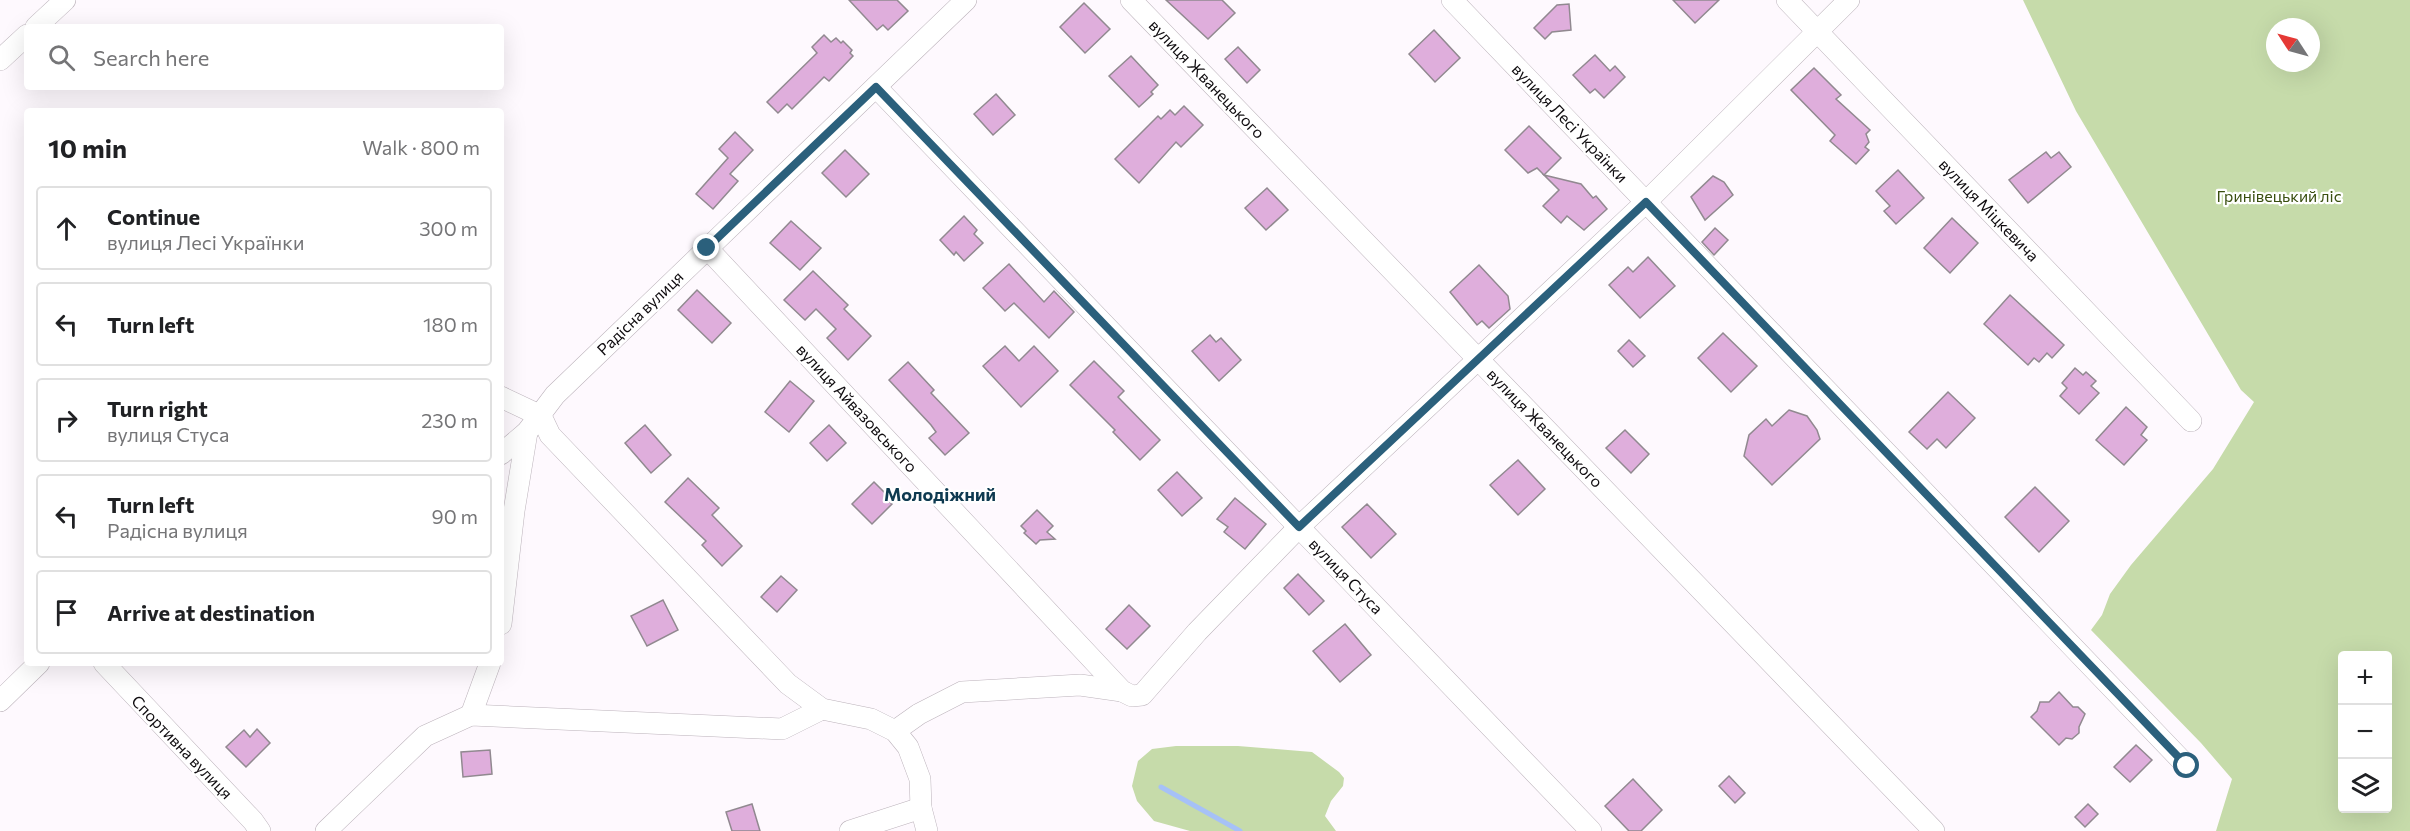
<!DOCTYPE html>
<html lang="en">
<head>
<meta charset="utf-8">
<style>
  :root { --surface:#fff; --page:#f6f6f6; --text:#202124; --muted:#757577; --line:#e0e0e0 }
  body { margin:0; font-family:Commissioner,sans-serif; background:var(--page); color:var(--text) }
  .controls { position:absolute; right:18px; bottom:18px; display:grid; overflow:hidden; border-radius:6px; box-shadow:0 6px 24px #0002 }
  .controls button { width:54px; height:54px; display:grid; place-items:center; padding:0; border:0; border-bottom:2px solid var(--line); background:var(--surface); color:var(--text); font:30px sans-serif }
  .compass { position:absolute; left:2266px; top:18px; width:54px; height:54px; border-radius:50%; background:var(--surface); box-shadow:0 6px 24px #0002; rotate:306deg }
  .stop { position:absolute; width:18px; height:18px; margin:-14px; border:4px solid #2b607c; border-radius:50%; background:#fff }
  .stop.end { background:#2b607c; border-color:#fff; box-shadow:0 2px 6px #0008 }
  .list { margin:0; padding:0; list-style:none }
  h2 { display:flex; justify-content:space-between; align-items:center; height:78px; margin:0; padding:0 24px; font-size:26px }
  h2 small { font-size:20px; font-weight:400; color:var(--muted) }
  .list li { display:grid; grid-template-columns:39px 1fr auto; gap:18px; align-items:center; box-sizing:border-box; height:84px; margin:0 12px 12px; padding:0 12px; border:2px solid var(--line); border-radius:6px }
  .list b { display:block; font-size:22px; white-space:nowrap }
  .list p { margin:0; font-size:20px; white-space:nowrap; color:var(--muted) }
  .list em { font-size:20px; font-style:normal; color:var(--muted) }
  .icon { flex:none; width:33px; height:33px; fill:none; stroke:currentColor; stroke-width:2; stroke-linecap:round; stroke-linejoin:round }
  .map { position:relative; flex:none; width:2410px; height:831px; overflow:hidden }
  .search { position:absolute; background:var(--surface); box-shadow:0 6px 24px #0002; left:24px; top:24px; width:480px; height:66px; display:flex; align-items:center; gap:15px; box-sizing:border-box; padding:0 21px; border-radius:6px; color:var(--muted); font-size:22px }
  .panel { position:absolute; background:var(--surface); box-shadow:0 6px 24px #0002; left:24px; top:108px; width:480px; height:558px; border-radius:6px }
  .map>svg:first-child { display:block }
  .green { fill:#c6dbaa; fill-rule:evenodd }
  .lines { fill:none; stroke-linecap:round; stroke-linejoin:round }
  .stream { stroke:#a6c1f7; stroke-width:5 }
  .building { fill:#dfaedc; stroke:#918990; stroke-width:1.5 }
  .minor-casing { stroke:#bcb3bb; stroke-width:22 }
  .minor { stroke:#fff; stroke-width:21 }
  .route { stroke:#2b607c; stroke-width:8 }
  .labels { text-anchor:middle; stroke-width:4.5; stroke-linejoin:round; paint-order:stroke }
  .street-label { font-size:16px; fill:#0e0b0e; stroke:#fff }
  .park-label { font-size:16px; fill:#394e0f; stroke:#fff }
  .neighbourhood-label { font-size:18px; font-weight:bold; fill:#0e3a50; stroke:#fff }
</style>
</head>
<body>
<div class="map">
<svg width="2410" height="831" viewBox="0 0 2410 831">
  <rect width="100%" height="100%" fill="#fef9fe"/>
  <!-- green -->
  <g class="green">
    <path d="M2023,0H2410V831H2216L2232,779L2201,743L2091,630L2102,615L2110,594L2131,565L2213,469L2254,402L2241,390L2076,111ZM2275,27H2311V63H2275ZM2342,656H2388V808H2342Z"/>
    <polygon points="1176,746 1238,746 1312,752 1339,772 1344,778 1343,786 1331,801 1325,816 1336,831 1190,831 1154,821 1137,801 1132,786 1138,761 1152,749"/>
  </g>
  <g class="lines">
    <!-- stream -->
    <polyline class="stream" points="1161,787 1240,831"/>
  </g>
  <!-- building -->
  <g class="building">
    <polygon points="849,0 897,0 908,11 888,30 883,25 877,30"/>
    <polygon points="1166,0 1222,0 1235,13 1208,39"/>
    <polygon points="1673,0 1719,0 1695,23"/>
    <polygon points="1084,3 1110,29 1085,53 1060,27"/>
    <polygon points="1569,4 1571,30 1552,32 1545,39 1534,28 1557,5"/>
    <polygon points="1434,30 1460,58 1435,82 1409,54"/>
    <polygon points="824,35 831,42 836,38 841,43 843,41 852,50 850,53 853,56 829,81 824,77 792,109 787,104 778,113 767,102 817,53 812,47"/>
    <polygon points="1238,47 1260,70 1247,83 1225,59"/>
    <polygon points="1595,55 1610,71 1615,66 1625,77 1604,98 1595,89 1590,93 1573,75"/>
    <polygon points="1131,56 1158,85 1151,92 1153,94 1139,107 1109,76"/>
    <polygon points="1814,68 1841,95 1836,99 1870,130 1866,134 1869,142 1865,147 1869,150 1856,164 1830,141 1835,135 1791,90"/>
    <polygon points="996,94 1015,115 993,135 974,114"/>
    <polygon points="1184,106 1203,125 1181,147 1176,142 1139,183 1115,159 1158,116 1161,119 1170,110 1175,115"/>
    <polygon points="1529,126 1561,158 1544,175 1537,168 1528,173 1505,150"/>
    <polygon points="735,132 753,150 730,174 738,181 713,209 696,194 728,158 719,149"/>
    <polygon points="845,150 869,174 846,197 822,173"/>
    <polygon points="2046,152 2051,158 2059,152 2071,167 2028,203 2009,180"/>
    <polygon points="1898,170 1924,198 1896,224 1884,211 1890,206 1876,191"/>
    <polygon points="1544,175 1581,184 1593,198 1596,196 1607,209 1584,230 1567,216 1561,223 1543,206 1559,190"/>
    <polygon points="1713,176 1724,182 1733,195 1705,220 1691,197"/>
    <polygon points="1267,188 1288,210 1266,230 1245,208"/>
    <polygon points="964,216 977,230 974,234 983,243 964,261 956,252 954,255 940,240"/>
    <polygon points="1952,218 1978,243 1950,273 1924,248"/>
    <polygon points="791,221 821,248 800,270 770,243"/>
    <polygon points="1715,228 1728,240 1714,255 1702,242"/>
    <polygon points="1648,257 1675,286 1640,318 1609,285 1628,267 1633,272"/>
    <polygon points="1009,264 1044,302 1054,291 1074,312 1049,338 1014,303 1005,311 983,288"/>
    <polygon points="1479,265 1508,296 1510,309 1489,328 1482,321 1477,325 1450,292"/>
    <polygon points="813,271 848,305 844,309 871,336 848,360 827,338 836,329 816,309 805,320 784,300"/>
    <polygon points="697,290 731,323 712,343 678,310"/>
    <polygon points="2010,295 2064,345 2052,358 2047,353 2039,362 2034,358 2028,365 1984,324"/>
    <polygon points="1723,333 1757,366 1731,392 1698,358"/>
    <polygon points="1210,335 1216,342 1221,338 1241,360 1219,381 1192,351"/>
    <polygon points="1629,340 1645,356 1633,367 1618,351"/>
    <polygon points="1005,346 1019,361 1034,346 1058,371 1021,407 983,366"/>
    <polygon points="1094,361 1124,391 1118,397 1160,440 1140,460 1113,432 1115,430 1070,385"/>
    <polygon points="908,362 934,390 931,393 969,433 945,455 929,438 936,432 931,425 889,380"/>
    <polygon points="2075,368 2083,375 2086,372 2096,381 2091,386 2099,393 2079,414 2060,396 2067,388 2062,383"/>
    <polygon points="790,381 814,401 789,432 765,412"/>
    <polygon points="1948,392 1975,418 1946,448 1937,439 1927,449 1909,432"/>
    <polygon points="2126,407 2147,427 2141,435 2147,440 2124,465 2096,440"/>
    <polygon points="1789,410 1807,416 1817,430 1820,439 1772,485 1744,456 1749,435 1766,419 1772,426"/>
    <polygon points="645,425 671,455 651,473 625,443"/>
    <polygon points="829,425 846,443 827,461 810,443"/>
    <polygon points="1625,430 1649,454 1631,473 1606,448"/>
    <polygon points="1518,460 1545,489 1518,515 1490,485"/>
    <polygon points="1177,472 1202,498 1182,516 1158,490"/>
    <polygon points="688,478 719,508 712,515 742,546 722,566 702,545 706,541 665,502"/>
    <polygon points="874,482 885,493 884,497 892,504 872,524 852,504"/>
    <polygon points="2035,487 2069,521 2039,552 2005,517"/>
    <polygon points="1235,498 1266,524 1245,549 1224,532 1228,527 1217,519"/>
    <polygon points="1367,504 1396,534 1371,558 1342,527"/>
    <polygon points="1037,510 1053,526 1047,532 1055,539 1040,540 1036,544 1024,533 1026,531 1021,526"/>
    <polygon points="1298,574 1324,601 1309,615 1284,588"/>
    <polygon points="781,576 797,590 777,612 761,597"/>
    <polygon points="663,600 678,630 647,646 631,616"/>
    <polygon points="1129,605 1150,626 1127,649 1106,629"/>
    <polygon points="1345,624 1371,655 1340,682 1313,651"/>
    <polygon points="2059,692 2073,707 2078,707 2085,714 2079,727 2079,733 2072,739 2066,738 2059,745 2031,717 2037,711 2040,702 2049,702"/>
    <polygon points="257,729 270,743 246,767 226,747 244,730 250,737"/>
    <polygon points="2136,745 2152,760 2130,782 2114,767"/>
    <polygon points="490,750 492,774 463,777 461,752"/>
    <polygon points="1729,776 1745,793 1735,803 1719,786"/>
    <polygon points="1633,779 1662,810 1641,831 1629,831 1605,806"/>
    <polygon points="752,804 760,831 732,831 726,812"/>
    <polygon points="2088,804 2098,814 2085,827 2075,817"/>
  </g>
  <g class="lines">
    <defs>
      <g id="minor">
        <polyline points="1131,0 1934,831"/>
        <polyline points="1452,0 2187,766"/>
        <polyline points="1787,0 2191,421"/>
        <polyline points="36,27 65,0"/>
        <polyline points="0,60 27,35"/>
        <polyline points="876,87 1591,831"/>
        <polyline points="707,248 1122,691 1132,696 1142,695 1197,632 1299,527 1646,202 1849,0"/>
        <polyline points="501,397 541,416 550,435 788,684 822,709 871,719 895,731 908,747 920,779 921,808 927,831"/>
        <polyline points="501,454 527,432 555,395 966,0"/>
        <polyline points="501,624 514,511 527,432"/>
        <polyline points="104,663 253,821 260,831"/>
        <polyline points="0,701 39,663"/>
        <polyline points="471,715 490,663"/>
        <polyline points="895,731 919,714 962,692 1080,685 1122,691"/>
        <polyline points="326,831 425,736 471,715 782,729 822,709"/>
        <polyline points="850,831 921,808"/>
      </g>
    </defs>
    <!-- minor casing -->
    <use href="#minor" class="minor-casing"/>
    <!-- minor -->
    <use href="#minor" class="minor"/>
  </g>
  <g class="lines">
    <!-- route -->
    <polyline class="route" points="707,248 876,87 1299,527 1646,202 2187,766"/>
  </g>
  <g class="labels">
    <!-- street labels -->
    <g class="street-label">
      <text transform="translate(1207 79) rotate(46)" y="6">вулиця Жванецького</text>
      <text transform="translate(1570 123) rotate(46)" y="6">вулиця Лесі Українки</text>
      <text transform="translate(1989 210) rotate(46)" y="6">вулиця Міцкевича</text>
      <text transform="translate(640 313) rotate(-44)" y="6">Радісна вулиця</text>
      <text transform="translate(857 408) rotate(47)" y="6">вулиця Айвазовського</text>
      <text transform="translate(1545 428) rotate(46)" y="6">вулиця Жванецького</text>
      <text transform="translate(1346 576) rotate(46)" y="6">вулиця Стуса</text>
      <text transform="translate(182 747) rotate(46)" y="6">Спортивна вулиця</text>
    </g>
    <!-- park labels -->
    <g class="park-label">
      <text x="2279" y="202">Гринівецький ліс</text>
    </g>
    <!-- neighbourhood labels -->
    <g class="neighbourhood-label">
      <text x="940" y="501">Молодіжний</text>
    </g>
  </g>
</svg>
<div class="controls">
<button>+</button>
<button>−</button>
<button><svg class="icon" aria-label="layers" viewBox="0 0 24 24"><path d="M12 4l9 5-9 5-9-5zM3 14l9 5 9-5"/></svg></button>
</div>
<svg class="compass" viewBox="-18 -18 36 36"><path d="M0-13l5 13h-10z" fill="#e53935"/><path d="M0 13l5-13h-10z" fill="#757577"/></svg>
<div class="stop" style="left:2187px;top:766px"></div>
<div class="stop end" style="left:707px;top:248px"></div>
<div class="search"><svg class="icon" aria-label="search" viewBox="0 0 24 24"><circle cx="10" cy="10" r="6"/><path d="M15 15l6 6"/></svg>Search here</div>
<section class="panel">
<h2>10 min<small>Walk · 800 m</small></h2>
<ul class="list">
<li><svg class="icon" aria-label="ahead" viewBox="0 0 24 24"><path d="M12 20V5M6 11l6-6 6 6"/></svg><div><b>Continue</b><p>вулиця Лесі Українки</p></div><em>300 m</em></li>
<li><svg class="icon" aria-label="left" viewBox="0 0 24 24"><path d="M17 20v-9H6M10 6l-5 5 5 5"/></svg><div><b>Turn left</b></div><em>180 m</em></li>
<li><svg class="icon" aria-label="right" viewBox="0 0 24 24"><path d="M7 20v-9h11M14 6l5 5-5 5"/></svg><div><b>Turn right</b><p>вулиця Стуса</p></div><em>230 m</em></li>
<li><svg class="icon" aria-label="left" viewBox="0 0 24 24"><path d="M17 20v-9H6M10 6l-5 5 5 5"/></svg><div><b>Turn left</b><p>Радісна вулиця</p></div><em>90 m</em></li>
<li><svg class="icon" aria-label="arrive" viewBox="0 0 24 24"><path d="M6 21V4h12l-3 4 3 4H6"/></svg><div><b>Arrive at destination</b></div></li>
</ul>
</section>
</div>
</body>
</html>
